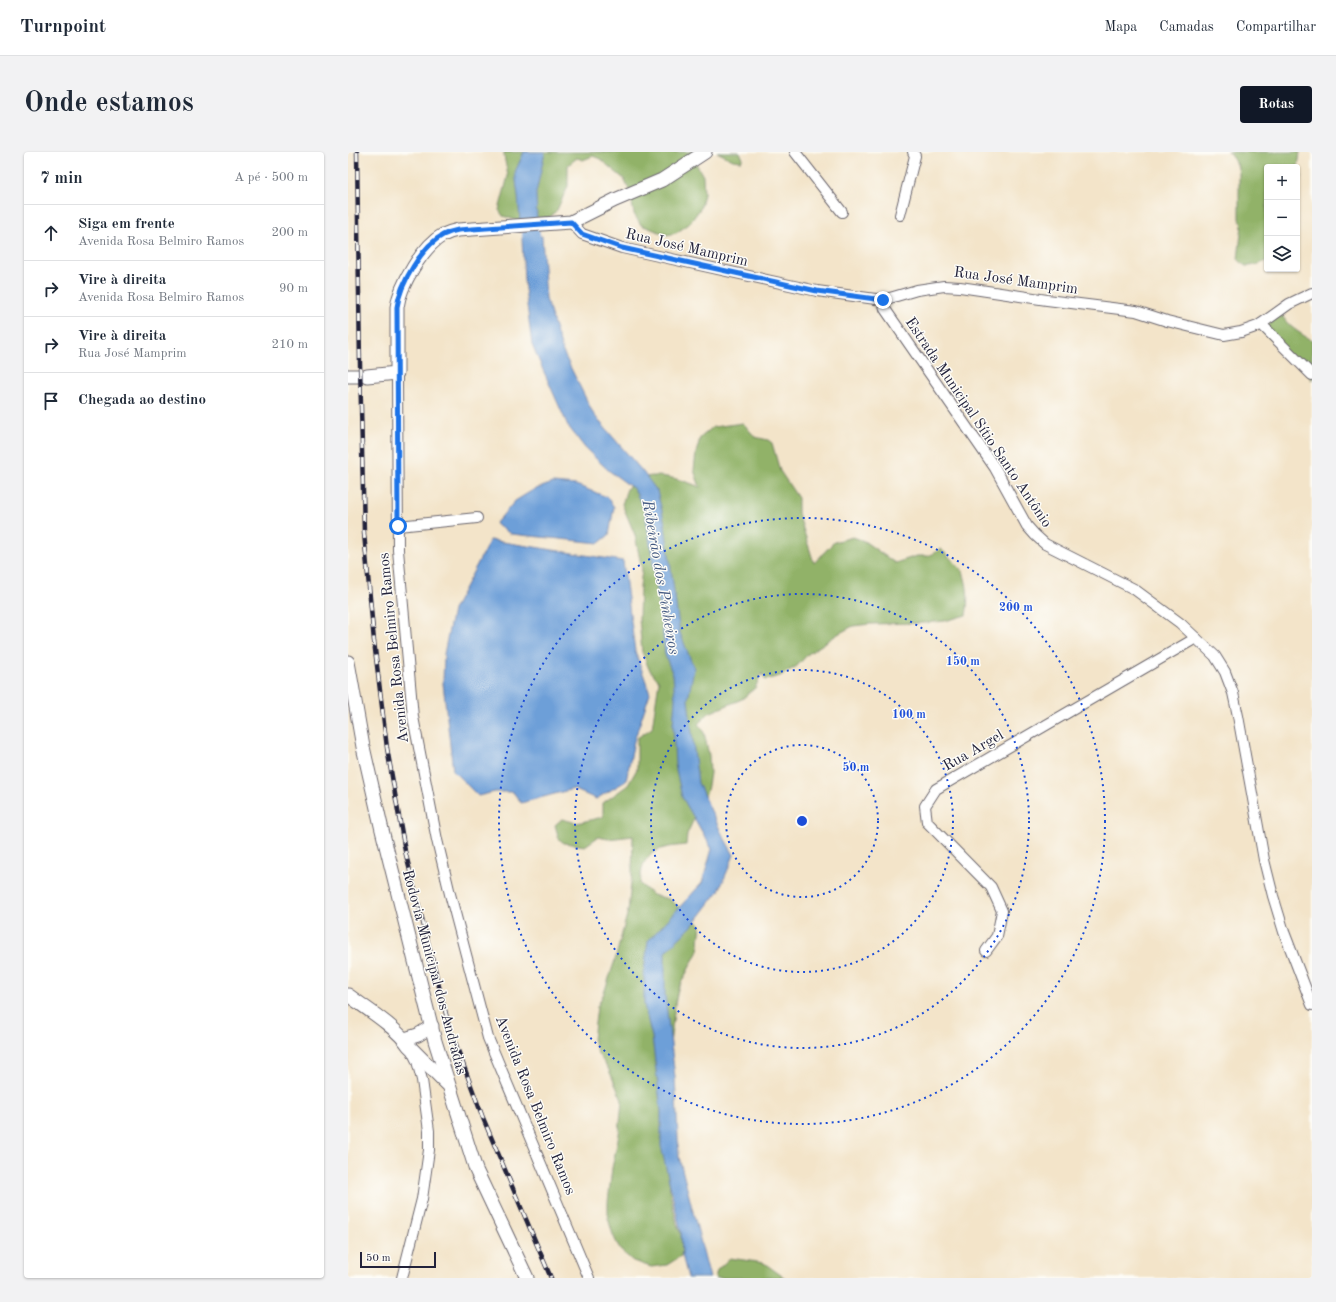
<!DOCTYPE html>
<html lang="pt">
<head>
<meta charset="utf-8">
<style>
  :root { --surface:#fff; --page:#f2f2f3; --text:#1f2937; --muted:#747a83; --line:#e0e1e3; --accent:#111827 }
  body { margin:0; font-family:"Old Standard TT",serif; background:var(--page); color:var(--text) }
  .controls { position:absolute; right:12px; top:12px; display:grid; overflow:hidden; border-radius:4px; box-shadow:0 1px 3px #0004 }
  .controls button { width:36px; height:36px; display:grid; place-items:center; padding:0; border:0; border-bottom:1px solid var(--line); background:var(--surface); color:var(--text); font:20px sans-serif }
  .scale { position:absolute; left:12px; bottom:10px; width:76px; box-sizing:border-box; padding-left:4px; border:2px solid #22223b; border-top:0; font-size:11px; line-height:14px; white-space:nowrap; color:#22223b; -webkit-text-stroke:3px #fdfcf7; paint-order:stroke }
  .stop { position:absolute; width:12px; height:12px; margin:-9px; border:3px solid #1a73e8; border-radius:50%; background:#fff }
  .stop.end { background:#1a73e8; border-color:#fff; box-shadow:0 1px 4px #0008 }
  .list { margin:0; padding:0; list-style:none }
  h2 { display:flex; justify-content:space-between; align-items:center; height:52px; margin:0; padding:0 16px; font-size:17px }
  h2 small { font-size:13px; font-weight:400; color:var(--muted) }
  .list li { display:grid; grid-template-columns:26px 1fr auto; gap:12px; align-items:center; box-sizing:border-box; height:56px; padding:0 16px; border-top:1px solid var(--line) }
  .list b { display:block; font-size:15px; white-space:nowrap }
  .list p { margin:0; font-size:13px; white-space:nowrap; color:var(--muted) }
  .list em { font-size:13px; font-style:normal; color:var(--muted) }
  .icon { flex:none; width:22px; height:22px; fill:none; stroke:currentColor; stroke-width:2; stroke-linecap:round; stroke-linejoin:round }
  .map { position:relative; flex:none; width:964px; height:1126px; overflow:hidden; border-radius:4px }
  header { display:flex; align-items:center; gap:24px; box-sizing:border-box; height:56px; padding:0 20px; background:var(--surface); border-bottom:1px solid var(--line) }
  header strong { font-size:19px }
  nav { display:flex; gap:22px; margin-inline-start:auto; font-size:14px }
  .intro { display:flex; align-items:center; justify-content:space-between; box-sizing:border-box; height:96px; padding:0 24px }
  h1 { margin:0; font-size:28px }
  .button { padding:10px 18px; border-radius:4px; background:var(--accent); color:#fff; font-size:14px; font-weight:700 }
  main { display:flex; gap:24px; padding:0 24px }
  aside { flex:1; background:var(--surface); border-radius:4px; box-shadow:0 1px 3px #0004 }
  .map>svg:first-child { display:block }
  .forest { fill:#91b267; stroke:#5a6a51 }
  .water { fill:#6d9fd8; stroke:#48608a }
  .lines { fill:none; stroke-linecap:round; stroke-linejoin:round }
  .river { stroke:#6d9fd8; stroke-width:18 }
  .minor-casing { stroke:#6b666d; stroke-width:12 }
  .major-casing { stroke:#6b666d; stroke-width:15 }
  .minor { stroke:#fff; stroke-width:10 }
  .major { stroke:#fff; stroke-width:13 }
  .rail-casing { stroke:#22223b; stroke-width:4.5 }
  .rail { stroke:#fdfcf7; stroke-width:3; stroke-dasharray:9; stroke-linecap:butt }
  .route { stroke:#1a73e8; stroke-width:5 }
  .ring { fill:none; stroke:#1d4ed8; stroke-width:2; stroke-dasharray:2 4 }
  .labels { text-anchor:middle; stroke-width:3; stroke-linejoin:round; paint-order:stroke }
  .street-label { font-size:15px; fill:#22223b; stroke:#fdfcf7 }
  .water-label { font-size:16px; font-style:italic; fill:#445a82; stroke:#fdfcf7 }
  .centre { fill:#1d4ed8; stroke:#fdfcf7; stroke-width:2 }
  .ring-label { font-size:12px; text-anchor:middle; font-weight:bold; fill:#1d4ed8; stroke:#fdfcf7; stroke-width:3; stroke-linejoin:round; paint-order:stroke }
</style>
</head>
<body>
<header>
<strong>Turnpoint</strong>
<nav><a>Mapa</a><a>Camadas</a><a>Compartilhar</a></nav>
</header>
<div class="intro"><h1>Onde estamos</h1><a class="button">Rotas</a></div>
<main>
<aside>
<h2>7 min<small>A pé · 500 m</small></h2>
<ul class="list">
<li><svg class="icon" aria-label="ahead" viewBox="0 0 24 24"><path d="M12 20V5M6 11l6-6 6 6"/></svg><div><b>Siga em frente</b><p>Avenida Rosa Belmiro Ramos</p></div><em>200 m</em></li>
<li><svg class="icon" aria-label="right" viewBox="0 0 24 24"><path d="M7 20v-9h11M14 6l5 5-5 5"/></svg><div><b>Vire à direita</b><p>Avenida Rosa Belmiro Ramos</p></div><em>90 m</em></li>
<li><svg class="icon" aria-label="right" viewBox="0 0 24 24"><path d="M7 20v-9h11M14 6l5 5-5 5"/></svg><div><b>Vire à direita</b><p>Rua José Mamprim</p></div><em>210 m</em></li>
<li><svg class="icon" aria-label="arrive" viewBox="0 0 24 24"><path d="M6 21V4h12l-3 4 3 4H6"/></svg><div><b>Chegada ao destino</b></div></li>
</ul>
</aside>
<div class="map">
<svg width="964" height="1126" viewBox="0 0 964 1126">
  <rect width="100%" height="100%" fill="#fdfcf7"/>
  <filter id="ink" filterUnits="userSpaceOnUse"><feTurbulence type="fractalNoise" baseFrequency=".025" numOctaves="2"/><feDisplacementMap in="SourceGraphic" scale="8" xChannelSelector="R" yChannelSelector="G"/><feConvolveMatrix kernelMatrix="1 2 1 2 8 2 1 2 1" color-interpolation-filters="sRGB"/></filter>
  <filter id="wash" filterUnits="userSpaceOnUse"><feTurbulence type="fractalNoise" baseFrequency=".012" numOctaves="4" result="noise"/><feDisplacementMap in="SourceGraphic" scale="16" xChannelSelector="R" yChannelSelector="G"/><feGaussianBlur stdDeviation="0.9" result="paint"/><feColorMatrix in="noise" values="0 0 0 0 0 0 0 0 0 0 0 0 0 0 0 0 0 1.4 0 .05"/><feComposite in="paint" operator="in"/></filter>
  <g filter="url(#wash)">
    <rect width="100%" height="100%" fill="#f3e4c9"/>
    <!-- forest -->
    <g class="forest">
      <polygon points="156,0 347,0 345,6 355,24 356,42 352,57 341,72 328,81 319,83 293,73 286,62 282,40 276,27 252,7 245,4 235,8 229,6 220,13 220,34 209,58 202,65 167,68 155,64 151,58 160,24 156,4"/>
      <polygon points="369,0 392,0 395,7 393,9 385,8"/>
      <path d="M880,0H952L950,15L953,24L949,40V15H919V109C914,111 903,115 898,114C895,113 892,109 890,107L894,73L891,67V21L889,12L882,1Z"/>
      <path d="M933,160C937,174 953,181 964,189V229L958,218L915,180L922,170Z"/>
      <path d="M395,271L407,285L420,288L424,291L432,319L450,346V361L466,411L486,390L505,385L516,389L547,411L569,404H580L593,397C598,402 613,416 615,420C620,434 621,448 618,463L597,469L576,471L522,472L505,474L490,482L460,502L449,514L432,524L417,528L414,521L407,536L394,547L361,561L350,572L355,578L357,585L361,603L362,621L359,639L339,682L338,693C320,695 301,695 294,716C293,721 293,727 292,732L305,743L321,747L353,773L350,799L330,837L327,853L316,939L322,1041L329,1072L335,1088L333,1104L319,1113L303,1115L285,1109L272,1098L265,1083L260,1066V1050L264,1016L271,982L274,948L260,916L250,902L245,887L249,855L256,841L267,808L280,759L284,722L285,684L260,687L250,685L237,694L216,691L211,687L207,673L214,667L229,671L255,665V651L280,633L289,617V586L304,576L311,529L301,517L294,500L291,467L292,434L294,418L287,383L274,352C276,348 277,341 279,337C293,314 333,327 352,335L346,318L348,301L352,286L365,275Z"/>
      <polygon points="382,1106 416,1111 437,1126 367,1126 369,1118"/>
    </g>
    <!-- water -->
    <g class="water">
      <polygon points="176,0 197,0 188,41 189,69 172,70 170,44 167,20"/>
      <polygon points="194,84 198,147 215,200 246,263 295,320 309,339 316,367 332,481 346,516 340,548 350,631 374,682 386,703 371,739 345,773 317,800 317,843 327,925 331,1005 362,1126 340,1126 334,1103 333,1081 313,994 313,959 304,885 296,853 296,819 300,789 354,731 364,697 334,645 327,613 325,572 327,547 325,523 317,503 313,464 297,359 286,337 260,318 237,296 220,274 184,193 176,129 174,86"/>
      <polygon points="205,331 228,333 259,345 266,355 261,383 251,391 163,382 147,372 167,349 185,338"/>
      <polygon points="142,388 275,409 287,499 302,541 286,589 278,629 248,647 225,637 173,651 165,640 147,640 130,644 105,619 95,531 96,502 105,458"/>
    </g>
    <g class="lines">
      <!-- river -->
      <polyline class="river" points="183,82 186,110"/>
    </g>
  </g>
  <g filter="url(#ink)">
    <g class="lines">
      <defs>
        <g id="minor">
          <polyline points="447,0 494,60"/>
          <polyline points="552,63 567,4 565,0"/>
          <polyline points="223,70 234,82 274,96 469,139 535,148 569,138 596,134 612,135 699,148 788,159 819,169 876,183 893,180 910,174 941,152 964,141"/>
          <polyline points="535,148 537,157 647,316 679,374 687,383 697,392 786,437 832,471 867,504 877,520 885,541 890,564 916,708 925,744 936,780 964,853"/>
          <polyline points="913,172 964,223"/>
          <polyline points="49,221 50,398 65,565 89,688 102,742 140,886 241,1126"/>
          <polyline points="50,374 129,366"/>
          <polyline points="638,799 649,784 654,759 643,735 579,670 577,654 588,637 848,486"/>
          <polyline points="54,1126 74,1047 81,998 81,979 74,928 69,909 65,901"/>
        </g>
        <g id="major">
          <polyline points="0,224 10,224"/>
          <path d="M19,224L49,221V155C52,133 75,94 95,83C99,81 105,79 110,78L223,70L267,48L314,28L357,0"/>
          <polyline points="0,510 15,595 34,678 87,889 128,1018 179,1126"/>
          <path d="M0,843C19,857 48,875 61,894L99,932"/>
          <polyline points="57,887 70,883 84,874"/>
        </g>
      </defs>
      <!-- minor casing -->
      <use href="#minor" class="minor-casing"/>
      <!-- major casing -->
      <use href="#major" class="major-casing"/>
      <!-- minor -->
      <use href="#minor" class="minor"/>
      <!-- major -->
      <use href="#major" class="major"/>
      <defs>
        <polyline id="rail" points="9,0 12,212 16,381 26,489 39,596 57,699 101,874 135,966 203,1126"/>
      </defs>
      <!-- rail casing -->
      <use href="#rail" class="rail-casing"/>
      <!-- rail -->
      <use href="#rail" class="rail"/>
    </g>
  </g>
  <g class="lines" filter="url(#ink)">
    <!-- route -->
    <path class="route" d="M50,374L49,155C52,132 74,94 95,83C99,81 105,79 110,78L223,70L234,82L274,96L469,139L535,148"/>
  </g>
  <!-- distance rings -->
  <g class="ring">
    <circle cx="454" cy="669" r="76"/>
    <circle cx="454" cy="669" r="151"/>
    <circle cx="454" cy="669" r="227"/>
    <circle cx="454" cy="669" r="303"/>
  </g>
  <g class="labels">
    <!-- street labels -->
    <g class="street-label">
      <text transform="translate(339 95) rotate(13)" y="5">Rua José Mamprim</text>
      <text transform="translate(668 128) rotate(8)" y="5">Rua José Mamprim</text>
      <text transform="translate(631 270) rotate(56)" y="5">Estrada Municipal Sítio Santo Antônio</text>
      <text transform="translate(45 496) rotate(-96)" y="5">Avenida Rosa Belmiro Ramos</text>
      <text transform="translate(625 598) rotate(-30)" y="5">Rua Argel</text>
      <text transform="translate(87 820) rotate(75)" y="5">Rodovia Municipal dos Andradas</text>
      <text transform="translate(188 953) rotate(68)" y="5">Avenida Rosa Belmiro Ramos</text>
    </g>
    <!-- water labels -->
    <g class="water-label">
      <text transform="translate(314 425) rotate(80)" y="6">Ribeirão dos Pinheiros</text>
    </g>
  </g>
  <circle cx="454" cy="669" r="6" class="centre"/>
  <g class="ring-label">
    <text x="668" y="459">200 m</text>
    <text x="615" y="513">150 m</text>
    <text x="561" y="566">100 m</text>
    <text x="508" y="619">50 m</text>
  </g>
</svg>
<div class="controls">
<button>+</button>
<button>−</button>
<button><svg class="icon" aria-label="layers" viewBox="0 0 24 24"><path d="M12 4l9 5-9 5-9-5zM3 14l9 5 9-5"/></svg></button>
</div>
<div class="scale">50 m</div>
<div class="stop" style="left:50px;top:374px"></div>
<div class="stop end" style="left:535px;top:148px"></div>
</div>
</main>
</body>
</html>
